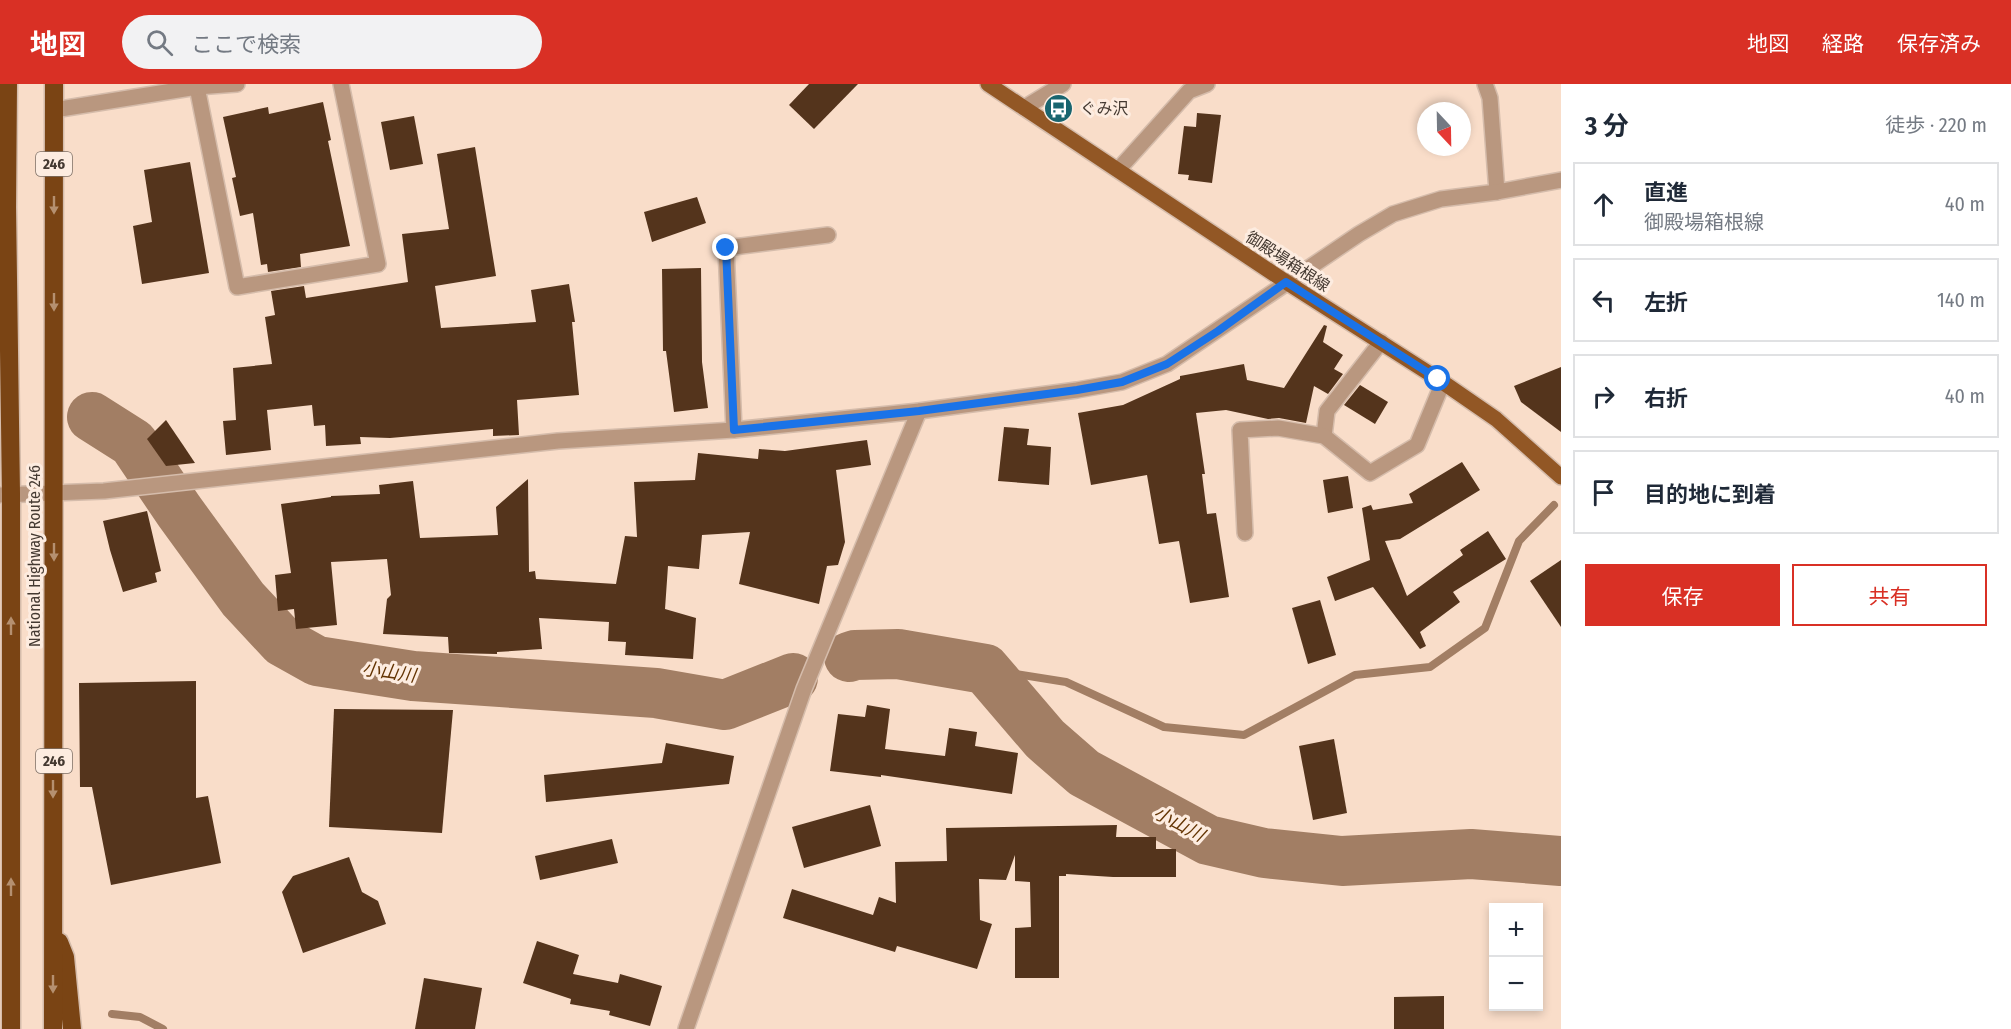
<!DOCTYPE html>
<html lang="ja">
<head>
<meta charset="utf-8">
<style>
  :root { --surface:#fff; --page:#f2f2f3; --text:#1f2937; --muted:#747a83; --line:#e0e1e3; --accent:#d93025 }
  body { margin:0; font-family:"Fira Sans Condensed","Noto Sans JP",sans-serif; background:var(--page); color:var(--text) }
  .controls { position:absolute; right:18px; bottom:18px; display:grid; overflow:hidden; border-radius:0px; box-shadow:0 3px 9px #0003 }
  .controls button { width:54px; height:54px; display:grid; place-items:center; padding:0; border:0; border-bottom:2px solid var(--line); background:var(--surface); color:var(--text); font:30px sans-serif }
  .compass { position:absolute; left:1417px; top:18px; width:54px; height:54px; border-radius:50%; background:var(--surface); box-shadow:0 3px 9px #0003; rotate:158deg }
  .stop { position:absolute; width:18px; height:18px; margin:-14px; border:4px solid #1a73e8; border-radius:50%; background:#fff }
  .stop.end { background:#1a73e8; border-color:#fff; box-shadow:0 2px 6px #0008 }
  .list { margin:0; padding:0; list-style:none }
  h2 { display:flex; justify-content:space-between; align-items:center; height:78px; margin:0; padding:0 24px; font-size:26px }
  h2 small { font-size:20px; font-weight:400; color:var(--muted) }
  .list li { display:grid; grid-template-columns:39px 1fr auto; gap:18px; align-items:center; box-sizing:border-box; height:84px; margin:0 12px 12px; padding:0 12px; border:2px solid var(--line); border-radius:0px }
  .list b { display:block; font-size:22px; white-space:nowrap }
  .list p { margin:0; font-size:20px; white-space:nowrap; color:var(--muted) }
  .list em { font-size:20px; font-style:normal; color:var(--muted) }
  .actions { display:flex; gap:12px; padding:18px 24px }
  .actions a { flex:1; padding:14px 0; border:2px solid var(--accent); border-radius:0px; text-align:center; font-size:21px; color:var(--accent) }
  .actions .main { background:var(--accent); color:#fff }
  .icon { flex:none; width:33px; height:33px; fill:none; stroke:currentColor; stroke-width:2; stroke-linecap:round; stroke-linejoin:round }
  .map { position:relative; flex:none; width:1561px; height:945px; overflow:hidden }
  header { display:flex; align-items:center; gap:36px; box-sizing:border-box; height:84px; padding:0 30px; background:var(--accent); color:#fff }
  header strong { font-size:28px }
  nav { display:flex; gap:33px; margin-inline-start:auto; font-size:21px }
  .search { width:420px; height:54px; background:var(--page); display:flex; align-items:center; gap:15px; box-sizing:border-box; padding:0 21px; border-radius:33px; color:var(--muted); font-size:22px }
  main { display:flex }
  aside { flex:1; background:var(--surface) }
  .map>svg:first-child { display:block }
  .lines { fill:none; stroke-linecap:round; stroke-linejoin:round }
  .stream { stroke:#a27e64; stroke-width:8 }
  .river { stroke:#a27e64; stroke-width:50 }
  .building { fill:#54341c }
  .minor-casing { stroke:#d5bcab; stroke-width:18 }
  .major-casing { stroke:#d5bcab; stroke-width:18 }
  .highway-casing { stroke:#d5bcab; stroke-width:21 }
  .minor { stroke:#b9977f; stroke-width:15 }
  .major { stroke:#925725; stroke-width:15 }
  .highway { stroke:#7a4414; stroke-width:18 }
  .oneway { fill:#b59070 }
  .route { stroke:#1a73e8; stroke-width:8 }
  .labels { text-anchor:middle; stroke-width:6; stroke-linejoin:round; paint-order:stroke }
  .shield { fill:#fdece0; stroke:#7c6f66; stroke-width:1.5 }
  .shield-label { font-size:15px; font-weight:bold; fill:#443931 }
  .poi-label { font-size:16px; fill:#443931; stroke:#fdece0; text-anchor:start }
  .street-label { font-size:16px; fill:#443931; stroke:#fdece0 }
  .water-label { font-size:18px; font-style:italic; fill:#643403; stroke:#fdece0 }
</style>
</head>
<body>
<header>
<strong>地図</strong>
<div class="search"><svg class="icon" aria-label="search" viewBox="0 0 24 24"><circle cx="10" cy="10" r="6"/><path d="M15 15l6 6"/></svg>ここで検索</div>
<nav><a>地図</a><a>経路</a><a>保存済み</a></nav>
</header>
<main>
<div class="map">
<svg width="1561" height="945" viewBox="0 0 1561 945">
  <rect width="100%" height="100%" fill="#f9ddc9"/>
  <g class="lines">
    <!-- stream -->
    <g class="stream">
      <polyline points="985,585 1066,598 1164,643 1244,651 1355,591 1430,583 1485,544 1519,457 1554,421"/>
      <polyline points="112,930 140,933 163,945"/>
    </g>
    <!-- river -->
    <g class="river">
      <polyline points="92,333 133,359 179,427 243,515 283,558 317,577 413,592 656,609 725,621 793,594"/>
      <polyline points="849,573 855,571 898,570 985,585 1045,655 1084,689 1208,756 1264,769 1342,777 1471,770 1561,777"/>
    </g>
  </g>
  <!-- building -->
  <g class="building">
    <polygon points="809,0 858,0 814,45 789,21"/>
    <polygon points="323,18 331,56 328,57 350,162 300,170 301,183 268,188 267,180 261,181 253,129 240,132 232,94 236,93 223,33 268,23 269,30"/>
    <polygon points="1197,29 1221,31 1212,99 1188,96 1189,91 1178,90 1184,42 1196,43"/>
    <polygon points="414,32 423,80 390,86 381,38"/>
    <polygon points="475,63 496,192 435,202 441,244 536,238 531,206 569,200 575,238 572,238 579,311 517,316 519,351 493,352 493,345 390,354 360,353 361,360 326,362 325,341 314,342 312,321 267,326 271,366 226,371 223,337 236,336 233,284 272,280 265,233 275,231 271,207 304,202 306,214 408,198 402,150 449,145 437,70"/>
    <polygon points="190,78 209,189 142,200 133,142 152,138 144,86"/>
    <polygon points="697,113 706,139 652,158 644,128"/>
    <polygon points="701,184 702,278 708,324 674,328 666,267 663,267 662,185"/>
    <polygon points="1324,241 1327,242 1323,258 1343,271 1334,285 1343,290 1328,310 1314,302 1306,339 1279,334 1268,335 1226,326 1196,329 1205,390 1202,390 1207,430 1216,429 1229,513 1190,519 1179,457 1159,460 1147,391 1091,401 1078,329 1123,321 1180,295 1180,292 1244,280 1247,296 1284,304"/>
    <polygon points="1561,283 1561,348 1521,318 1514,302"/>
    <polygon points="1360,301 1388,318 1375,340 1344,321"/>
    <polygon points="166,336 183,361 195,379 166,382 147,355"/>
    <polygon points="1004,343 1029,345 1027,361 1051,363 1049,401 998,397"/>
    <polygon points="867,356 871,381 836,386 845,458 838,481 827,482 819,520 739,500 750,448 702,451 699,485 668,482 665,525 696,534 693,575 625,571 626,558 608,557 609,538 539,534 542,565 497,568 497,570 449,569 448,553 383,550 387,515 391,511 387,475 331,478 337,541 296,545 294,525 278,527 275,491 291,489 281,420 331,413 331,412 380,410 379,401 413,397 420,454 498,451 496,423 528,395 529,488 535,487 536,495 616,500 625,452 637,453 634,398 695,396 698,369 758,375 759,365 785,367"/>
    <polygon points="1462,378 1480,406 1400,455 1385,457 1407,512 1463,471 1460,466 1488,447 1506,475 1453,508 1460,518 1420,548 1426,562 1420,565 1373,503 1335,517 1327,493 1370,476 1362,424 1371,421 1373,426 1413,419 1409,410"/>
    <polygon points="1348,392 1353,424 1328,429 1323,396"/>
    <polygon points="147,427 161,487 155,489 157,498 123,508 110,466 103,437"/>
    <polygon points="1561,476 1561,543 1530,497"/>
    <polygon points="1320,516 1336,571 1308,580 1292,524"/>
    <polygon points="196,597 196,714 208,712 221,779 111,801 92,703 80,703 79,599"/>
    <polygon points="867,621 890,625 885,665 945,672 949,644 977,648 975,662 1018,669 1012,710 881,691 881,693 830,687 838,630 865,633"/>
    <polygon points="334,625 453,626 442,749 329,743"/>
    <polygon points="1334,655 1347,729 1313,736 1299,662"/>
    <polygon points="666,659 734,672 729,700 546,718 544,691 662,679"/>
    <polygon points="870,721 881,762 804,784 792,743"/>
    <polygon points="1117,741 1116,753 1156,753 1156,765 1176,765 1176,793 1113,793 1066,790 1066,792 1059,792 1059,894 1015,894 1015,844 1031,843 1030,798 1015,797 1015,771 1006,796 979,795 980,836 992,840 977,885 897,862 895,868 783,834 792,805 873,831 879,813 896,819 895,778 947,777 946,744"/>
    <polygon points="612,755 618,779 540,796 535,772"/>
    <polygon points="349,773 362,808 378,817 386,840 303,869 282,808 293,792"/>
    <polygon points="537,857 579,871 573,890 618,899 620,890 662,902 650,942 609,931 610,927 570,920 571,915 523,899"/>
    <polygon points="424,894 482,904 475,945 415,945"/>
    <polygon points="1444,912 1444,945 1394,945 1394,913"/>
  </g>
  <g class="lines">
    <defs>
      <g id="minor">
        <polyline points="1485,0 1490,14 1497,108"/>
        <polyline points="197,3 237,203 378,180 341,0"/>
        <polyline points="1024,24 1063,0"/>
        <polyline points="54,26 197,3 237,0"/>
        <polyline points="1118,86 1189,7 1207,0"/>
        <polyline points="734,346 726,164 828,151"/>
        <polyline points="1324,352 1327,327 1381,258"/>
        <polyline points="0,411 104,407 558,357 734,346 919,327 1077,306 1122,298 1167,280 1359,150 1393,130 1441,115 1497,108 1561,96"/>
        <polyline points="1245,449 1240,346 1278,344 1324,352 1370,389 1417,361 1443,298"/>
        <polyline points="686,945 804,605 919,327"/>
      </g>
      <polyline id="major" points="988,0 1286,198 1438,295 1496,335 1561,393"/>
      <g id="highway">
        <polyline points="8,0 7,123 11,410 11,945"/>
        <polyline points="59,858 65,873 72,945"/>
        <polyline points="53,945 54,0"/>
      </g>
    </defs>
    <!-- minor casing -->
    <use href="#minor" class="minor-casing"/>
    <!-- major casing -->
    <use href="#major" class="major-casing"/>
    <!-- highway casing -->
    <use href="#highway" class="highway-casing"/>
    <!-- minor -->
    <use href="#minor" class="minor"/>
    <!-- major -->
    <use href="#major" class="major"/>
    <!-- highway -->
    <use href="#highway" class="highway"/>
  </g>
  <!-- one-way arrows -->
  <defs><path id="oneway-solid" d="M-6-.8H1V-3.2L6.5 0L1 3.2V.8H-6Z" transform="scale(1.5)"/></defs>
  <g class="oneway">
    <use href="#oneway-solid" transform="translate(54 121) rotate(90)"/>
    <use href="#oneway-solid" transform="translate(54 218) rotate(90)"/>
    <use href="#oneway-solid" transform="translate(54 468) rotate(90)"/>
    <use href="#oneway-solid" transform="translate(11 542) rotate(-90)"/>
    <use href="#oneway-solid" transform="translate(53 705) rotate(90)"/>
    <use href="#oneway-solid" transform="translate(11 803) rotate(-90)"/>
    <use href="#oneway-solid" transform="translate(53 900) rotate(90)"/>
  </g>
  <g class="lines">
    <!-- route -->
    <polyline class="route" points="726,164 734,346 919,327 1077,306 1122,298 1167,280 1218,247 1286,198 1438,295"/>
  </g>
  <!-- icons -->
  <defs>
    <symbol id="bus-disc" viewBox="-11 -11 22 22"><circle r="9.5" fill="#19656f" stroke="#fdece0"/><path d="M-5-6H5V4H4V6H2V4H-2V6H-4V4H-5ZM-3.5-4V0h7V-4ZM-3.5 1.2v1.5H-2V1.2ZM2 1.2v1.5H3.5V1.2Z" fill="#fff"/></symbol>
  </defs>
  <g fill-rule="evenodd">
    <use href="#bus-disc" x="1042" y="8" width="33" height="33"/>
  </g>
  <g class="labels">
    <!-- shield labels -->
    <g class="shield">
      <rect x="36" y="68" width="36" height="24" rx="4.5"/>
      <rect x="36" y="665" width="36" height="24" rx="4.5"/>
    </g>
    <g class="shield-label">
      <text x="54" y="85">246</text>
      <text x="54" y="682">246</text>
    </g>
    <!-- poi labels -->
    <g class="poi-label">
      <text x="1080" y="30">ぐみ沢</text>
    </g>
    <!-- street labels -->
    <g class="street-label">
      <text transform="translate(1288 177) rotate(33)" y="6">御殿場箱根線</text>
      <text transform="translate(34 472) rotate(-90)" y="6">National Highway Route 246</text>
    </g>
    <!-- water labels -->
    <g class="water-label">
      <text transform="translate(389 588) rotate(8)" y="6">小山川</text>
      <text transform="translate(1179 740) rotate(28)" y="6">小山川</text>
    </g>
  </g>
</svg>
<div class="controls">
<button>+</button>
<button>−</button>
</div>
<svg class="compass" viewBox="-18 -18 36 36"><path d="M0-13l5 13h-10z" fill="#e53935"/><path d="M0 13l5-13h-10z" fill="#747a83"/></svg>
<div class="stop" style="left:1438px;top:295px"></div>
<div class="stop end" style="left:726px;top:164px"></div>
</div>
<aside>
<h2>3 分<small>徒歩 · 220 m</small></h2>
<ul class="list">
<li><svg class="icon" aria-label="ahead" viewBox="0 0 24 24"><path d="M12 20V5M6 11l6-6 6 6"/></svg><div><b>直進</b><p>御殿場箱根線</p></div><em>40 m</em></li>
<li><svg class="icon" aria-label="left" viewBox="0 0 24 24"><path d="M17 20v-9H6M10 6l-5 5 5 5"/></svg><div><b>左折</b></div><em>140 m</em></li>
<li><svg class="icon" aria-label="right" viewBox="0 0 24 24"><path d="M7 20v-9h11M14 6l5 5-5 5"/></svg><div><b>右折</b></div><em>40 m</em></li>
<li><svg class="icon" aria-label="arrive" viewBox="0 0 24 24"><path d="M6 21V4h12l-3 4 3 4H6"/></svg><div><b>目的地に到着</b></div></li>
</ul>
<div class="actions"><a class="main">保存</a><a>共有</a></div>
</aside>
</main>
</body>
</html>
